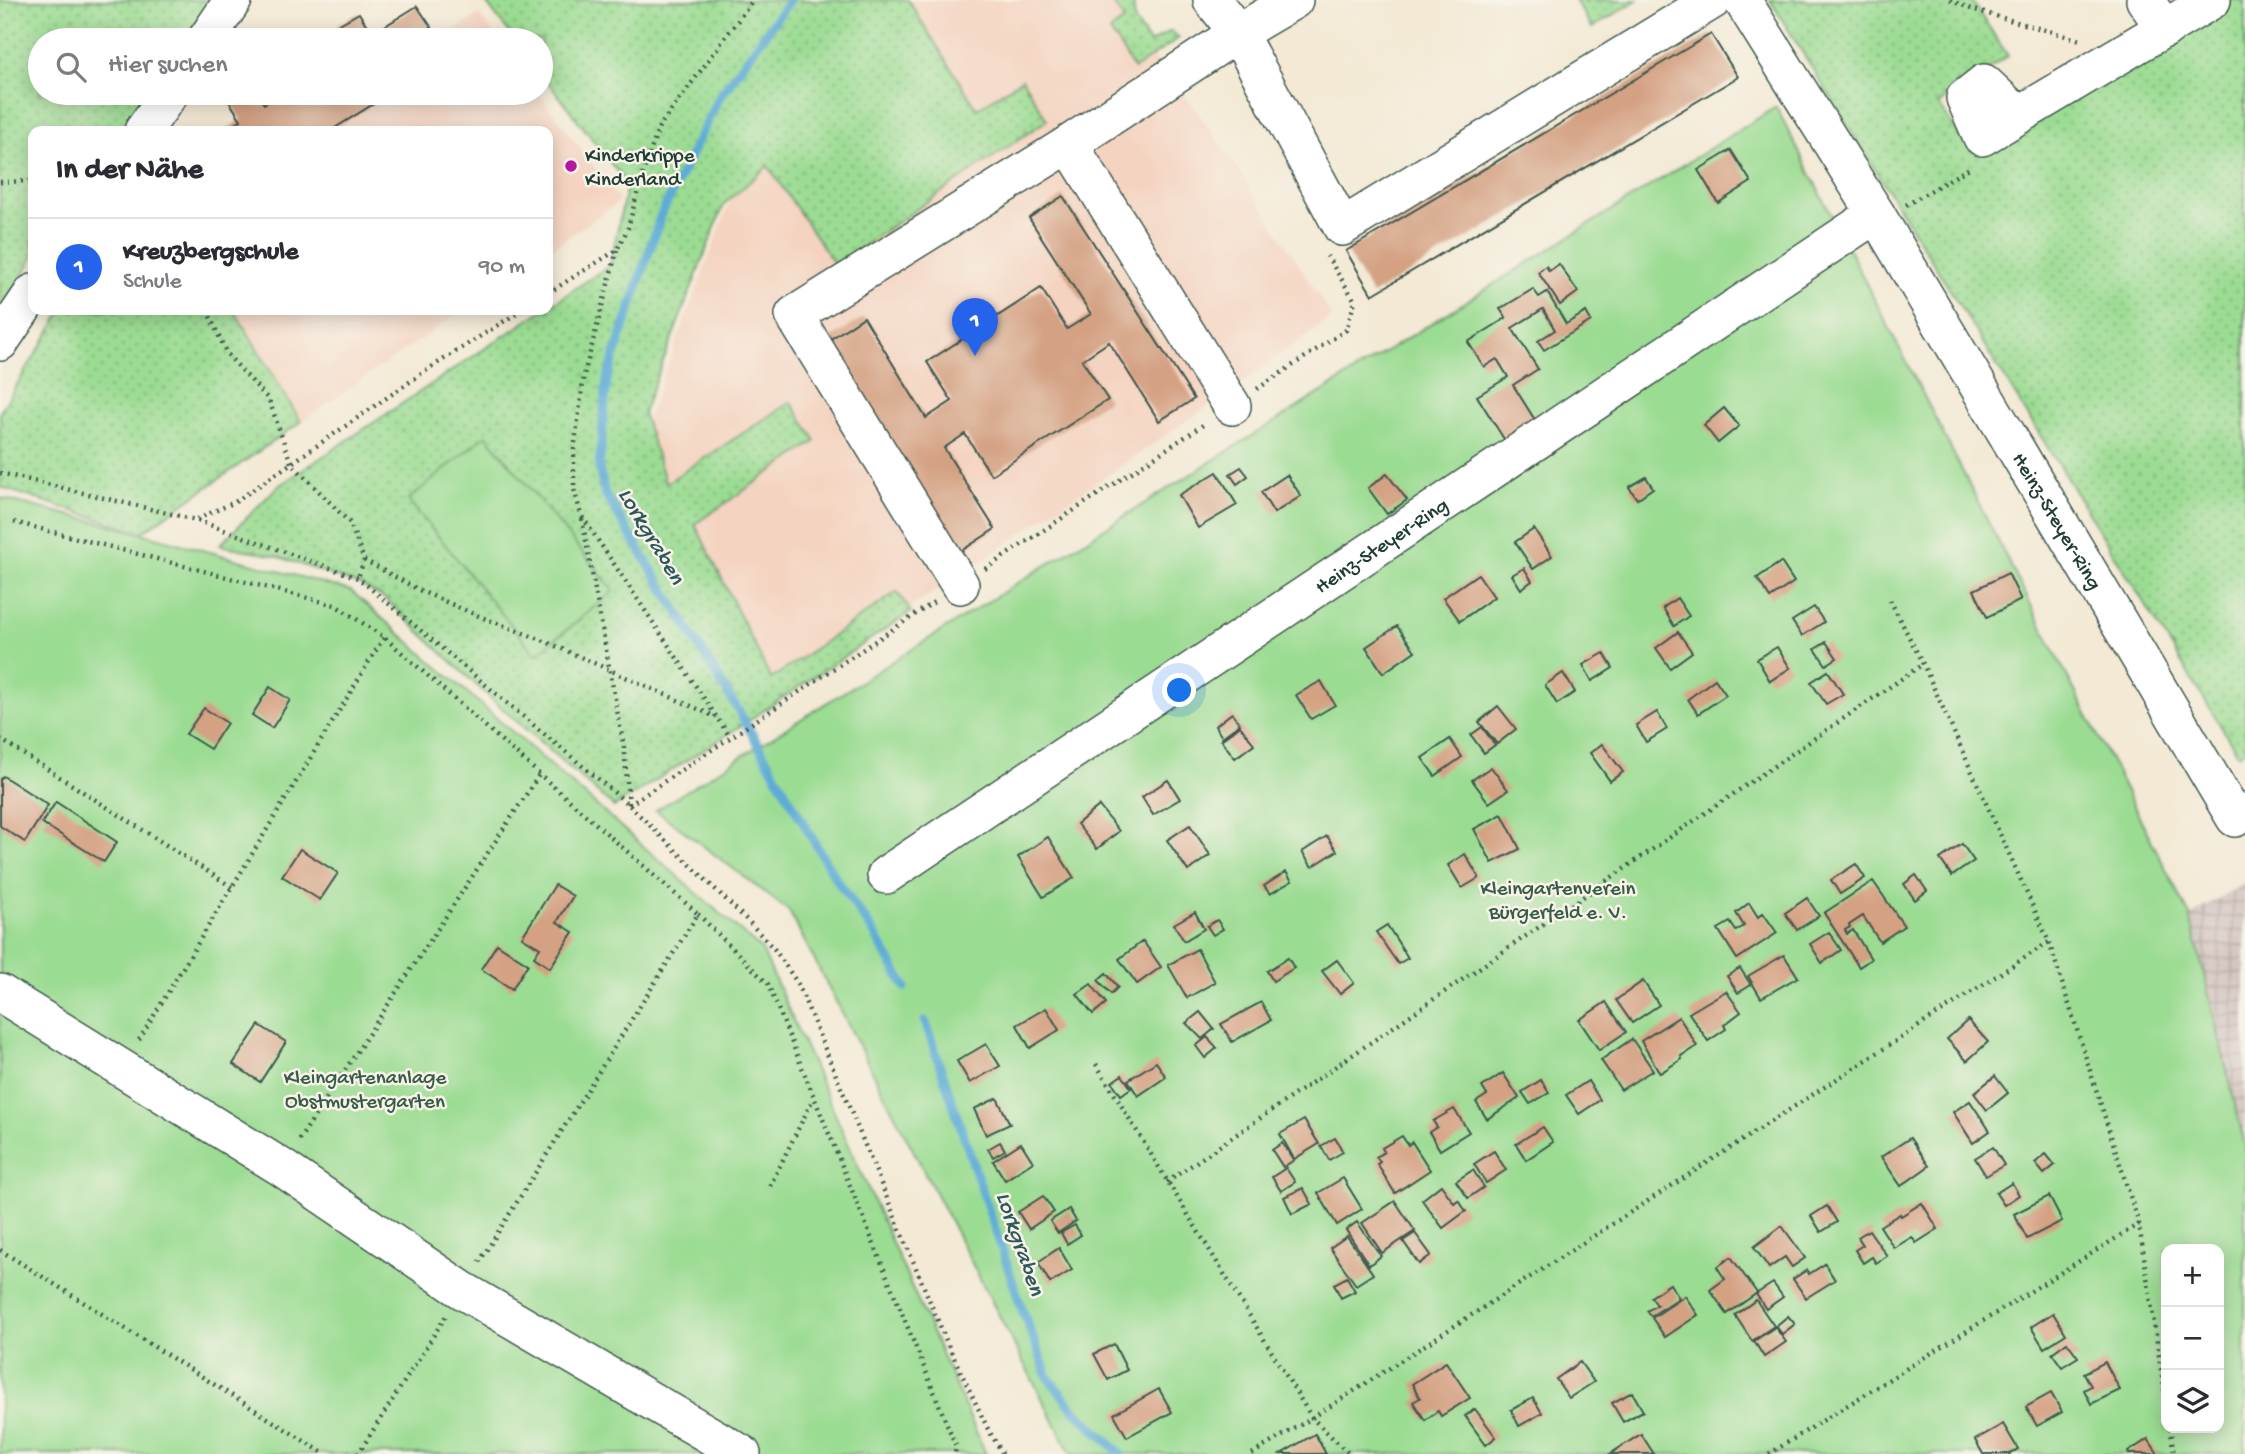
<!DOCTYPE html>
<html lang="de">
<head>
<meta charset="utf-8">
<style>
  :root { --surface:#fff; --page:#f2f2f3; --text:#2b2b33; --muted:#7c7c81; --line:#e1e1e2; --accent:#2563eb }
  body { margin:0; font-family:"Gochi Hand",sans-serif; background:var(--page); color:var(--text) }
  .controls { position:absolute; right:21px; bottom:21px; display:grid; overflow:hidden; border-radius:14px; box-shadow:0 4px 18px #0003 }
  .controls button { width:63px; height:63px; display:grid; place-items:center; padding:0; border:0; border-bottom:2px solid var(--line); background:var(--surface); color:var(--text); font:35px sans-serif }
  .you { position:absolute; left:1180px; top:691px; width:24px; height:24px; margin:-18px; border:5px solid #fff; border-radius:50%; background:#1a73e8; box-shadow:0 0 0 10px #1a73e833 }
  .badge { display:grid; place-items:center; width:46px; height:46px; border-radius:50%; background:var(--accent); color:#fff; font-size:23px; font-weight:700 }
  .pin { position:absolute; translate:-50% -58px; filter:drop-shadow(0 2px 4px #0008) }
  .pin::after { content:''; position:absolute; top:37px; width:24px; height:21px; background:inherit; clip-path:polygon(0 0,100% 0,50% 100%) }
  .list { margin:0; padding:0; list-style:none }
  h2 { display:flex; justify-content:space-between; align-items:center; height:91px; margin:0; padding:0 28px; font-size:30px }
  h2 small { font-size:23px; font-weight:400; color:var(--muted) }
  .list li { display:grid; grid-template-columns:46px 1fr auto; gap:21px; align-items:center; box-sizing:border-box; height:98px; padding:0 28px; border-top:2px solid var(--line) }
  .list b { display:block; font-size:26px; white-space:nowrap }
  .list p { margin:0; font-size:23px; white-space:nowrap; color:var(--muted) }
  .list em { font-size:23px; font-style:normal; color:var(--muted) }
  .icon { flex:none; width:38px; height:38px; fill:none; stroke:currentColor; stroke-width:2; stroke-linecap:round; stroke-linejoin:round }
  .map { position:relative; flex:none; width:2245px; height:1454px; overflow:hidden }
  .search { position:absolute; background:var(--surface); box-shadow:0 4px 18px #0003; left:28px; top:28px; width:525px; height:77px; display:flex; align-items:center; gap:18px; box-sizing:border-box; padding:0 24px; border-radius:38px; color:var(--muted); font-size:26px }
  .panel { position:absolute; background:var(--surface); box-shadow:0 4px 18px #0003; left:28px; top:126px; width:525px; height:189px; border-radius:14px }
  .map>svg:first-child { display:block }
  .built { fill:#f4d3c0 }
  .industrial { fill:url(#industrial-grid) }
  .grass { fill:url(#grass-dots); stroke:#5d8c64; stroke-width:2 }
  .green { fill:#9bdc93; stroke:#5d8c64; stroke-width:2; fill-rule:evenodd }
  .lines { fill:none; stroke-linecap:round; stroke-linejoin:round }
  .stream { stroke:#5dabd6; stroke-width:9 }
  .building { fill:#d4a183 }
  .minor-casing { stroke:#3f574c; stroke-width:40 }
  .path { stroke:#3f574c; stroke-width:4.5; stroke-dasharray:2 5; stroke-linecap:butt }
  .minor { stroke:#fff; stroke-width:37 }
  .poi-dot { fill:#b5179e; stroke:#f7f3e8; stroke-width:2.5 }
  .labels { text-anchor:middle; stroke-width:5; stroke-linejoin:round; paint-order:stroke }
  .poi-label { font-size:21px; fill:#1f3d34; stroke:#f7f3e8; text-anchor:start }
  .street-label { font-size:21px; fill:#1f3d34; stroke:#f7f3e8 }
  .park-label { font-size:21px; fill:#385d47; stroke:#f7f3e8 }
  .water-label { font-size:23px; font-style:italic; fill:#2e585c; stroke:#f7f3e8 }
</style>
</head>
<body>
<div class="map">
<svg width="2245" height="1454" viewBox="0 0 2245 1454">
  <defs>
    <pattern id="industrial-grid" width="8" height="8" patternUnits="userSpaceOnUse" patternTransform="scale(1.75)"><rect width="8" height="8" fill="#d0c0bc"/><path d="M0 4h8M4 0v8" fill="none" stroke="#a89d9a"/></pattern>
    <pattern id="grass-dots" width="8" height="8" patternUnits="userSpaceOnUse" patternTransform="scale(1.75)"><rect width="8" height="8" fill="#9bdc93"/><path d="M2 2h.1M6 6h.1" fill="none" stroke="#7eb479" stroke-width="1.8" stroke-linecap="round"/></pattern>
  </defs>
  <rect width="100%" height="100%" fill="#f7f3e8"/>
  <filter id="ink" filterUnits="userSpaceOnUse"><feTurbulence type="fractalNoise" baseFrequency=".0143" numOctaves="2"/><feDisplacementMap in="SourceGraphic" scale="14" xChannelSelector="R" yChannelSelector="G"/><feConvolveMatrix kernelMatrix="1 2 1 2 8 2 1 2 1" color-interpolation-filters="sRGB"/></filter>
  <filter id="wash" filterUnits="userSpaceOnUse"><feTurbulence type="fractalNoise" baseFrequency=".00686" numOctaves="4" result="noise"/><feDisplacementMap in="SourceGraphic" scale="28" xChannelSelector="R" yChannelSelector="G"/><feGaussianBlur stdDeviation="1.57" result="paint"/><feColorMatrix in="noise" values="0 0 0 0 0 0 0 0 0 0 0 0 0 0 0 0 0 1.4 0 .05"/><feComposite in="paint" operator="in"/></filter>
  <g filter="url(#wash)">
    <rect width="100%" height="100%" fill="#f3e9d4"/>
    <!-- built -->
    <g class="built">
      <polygon points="828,0 1116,0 1153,58 1171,77 1227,152 1332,317 1225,395 956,578 773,696 659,487 645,425 747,157"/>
      <polygon points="417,6 439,39 479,15 499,40 346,40 336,26 359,13 372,33"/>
      <polygon points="235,93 256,93 264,104 282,93 538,93 620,201 548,251 548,131 224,131 241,120 227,98"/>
      <polygon points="234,310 463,310 301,422"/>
    </g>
    <!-- industrial -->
    <polygon class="industrial" points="2245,883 2245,1146 2190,916"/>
    <!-- grass -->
    <g class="grass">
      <polygon points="0,0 217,0 187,40 40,40 40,93 148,93 120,131 33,131 33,257 0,315"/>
      <polygon points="484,0 908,0 977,109 1022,79 1047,120 835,265 768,166 724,204 643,413 666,483 791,402 816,441 695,524 771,679 897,592 911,612 739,727 614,807 489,697 384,598 360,585 276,556 220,545 277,487 543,310 548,310 548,307 610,265 627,184 541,73 541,40 515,40"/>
      <polygon points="1111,0 1133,0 1135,21 1150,43 1171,31 1179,38 1134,69 1110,31 1124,20"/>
      <polygon points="1575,0 1637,0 1592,28"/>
      <polygon points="1770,0 1971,0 2008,56 1938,104 1963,141 2199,0 2245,0 2245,750 2238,754"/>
      <polygon points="63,310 234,310 301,422 141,533 0,487 0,412"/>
    </g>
    <!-- green -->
    <g class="green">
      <path d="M1776,107L2190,916L2245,1146V1454H1071L789,911L656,810ZM2166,1249H2219V1428H2166Z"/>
      <polygon points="486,435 614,591 536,655 408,500"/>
      <polygon points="0,498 141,533 351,591 762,950 986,1454 0,1454"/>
    </g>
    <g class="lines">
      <!-- stream -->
      <g class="stream">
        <polyline points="790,0 720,96 661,215 607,379 599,469 605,494 737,708 834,876 873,931 905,987"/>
        <polyline points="925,1021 1022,1309 1048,1377 1073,1409 1121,1454"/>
      </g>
    </g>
    <g id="blocks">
      <!-- building -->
      <g class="building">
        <polygon points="417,6 440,40 346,40 336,26 359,13 372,34"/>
        <polygon points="1711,34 1738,77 1372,295 1346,251"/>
        <polygon points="235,93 256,93 264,104 282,93 391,93 330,131 224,131 241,120 227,98"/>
        <polygon points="1731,150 1751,182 1718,203 1698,170"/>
        <polygon points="1063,196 1194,399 1159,421 1109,342 1082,360 1108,400 991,475 965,434 944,448 995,529 961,551 826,342 864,317 926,418 952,401 927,362 1041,288 1067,329 1091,314 1029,218"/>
        <polygon points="1559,264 1578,292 1560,305 1538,272 1546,266 1549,271"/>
        <polygon points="1533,289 1539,297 1547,292 1566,324 1586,312 1591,321 1544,350 1538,341 1555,330 1543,309 1512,328 1538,369 1513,385 1540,428 1509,447 1477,396 1508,377 1497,359 1484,367 1468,342 1506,318 1500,309"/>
        <polygon points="1724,408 1739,426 1718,443 1704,425"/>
        <polygon points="1241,467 1248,476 1237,484 1230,474"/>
        <polygon points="1217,472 1237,505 1198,528 1179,495"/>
        <polygon points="1387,474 1407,500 1387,514 1368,488"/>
        <polygon points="1287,475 1301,496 1274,513 1261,492"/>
        <polygon points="1646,477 1653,488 1637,499 1629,487"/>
        <polygon points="1534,529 1552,556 1533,569 1515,542"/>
        <polygon points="1781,562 1794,582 1770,598 1757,578"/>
        <polygon points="1524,568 1532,581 1521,589 1512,575"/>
        <polygon points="2008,573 2021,600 1987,617 1974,590"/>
        <polygon points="1478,574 1494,597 1460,621 1443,598"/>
        <polygon points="1677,598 1689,616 1674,626 1663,608"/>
        <polygon points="1814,607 1824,622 1802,636 1792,621"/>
        <polygon points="1397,626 1415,651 1383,673 1366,647"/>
        <polygon points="1678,632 1692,652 1670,668 1656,648"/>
        <polygon points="1826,642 1837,658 1826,665 1815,649"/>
        <polygon points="1777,647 1790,668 1770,681 1757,659"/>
        <polygon points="1604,653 1613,668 1592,681 1583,665"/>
        <polygon points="1828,671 1843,694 1826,704 1811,682"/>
        <polygon points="1563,673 1575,692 1557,704 1545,685"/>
        <polygon points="1715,679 1726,695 1698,714 1688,699"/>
        <polygon points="1321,681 1335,705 1311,719 1296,695"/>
        <polygon points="270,687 290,700 272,728 252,715"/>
        <polygon points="1498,706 1516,729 1497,744 1479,722"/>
        <polygon points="204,708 227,723 210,749 186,734"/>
        <polygon points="1657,712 1667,729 1646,742 1636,725"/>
        <polygon points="1232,713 1240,724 1222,737 1215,726"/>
        <polygon points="1240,726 1254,744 1235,758 1221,740"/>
        <polygon points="1482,727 1495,745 1484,753 1471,735"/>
        <polygon points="1450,739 1462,757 1435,776 1422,758"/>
        <polygon points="1602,744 1623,772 1610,781 1590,753"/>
        <polygon points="1491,767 1508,790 1489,803 1472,780"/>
        <polygon points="3,776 48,805 25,842 0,826 0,779"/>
        <polygon points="1168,780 1180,799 1153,815 1142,797"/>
        <polygon points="56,802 117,842 104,862 42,823"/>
        <polygon points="1099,806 1119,831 1097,849 1077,824"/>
        <polygon points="1502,814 1520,849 1492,863 1474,829"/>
        <polygon points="1190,825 1210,855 1188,871 1167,840"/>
        <polygon points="1327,836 1337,851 1312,867 1302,852"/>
        <polygon points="1048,837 1074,878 1043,897 1018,857"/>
        <polygon points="1962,844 1974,861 1952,876 1940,859"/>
        <polygon points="300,849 338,873 320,900 282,876"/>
        <polygon points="1465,854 1479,878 1462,888 1448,865"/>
        <polygon points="1856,864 1865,878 1840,894 1831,880"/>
        <polygon points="1286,872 1292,881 1270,894 1264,886"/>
        <polygon points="1916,875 1927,891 1915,900 1904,884"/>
        <polygon points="1873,881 1904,926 1880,942 1863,916 1849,925 1850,927 1845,930 1847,934 1853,930 1871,959 1859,967 1824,913"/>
        <polygon points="555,885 573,896 557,922 573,932 550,968 534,957 540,948 522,937"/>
        <polygon points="1807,898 1819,916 1797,930 1785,913"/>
        <polygon points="1749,903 1758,917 1763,913 1777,933 1737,959 1718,929 1730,922 1736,931 1744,926 1736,913"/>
        <polygon points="1195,912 1204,929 1184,941 1174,924"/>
        <polygon points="1217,920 1223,929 1213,935 1207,926"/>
        <polygon points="1387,925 1408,958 1398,964 1376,932"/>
        <polygon points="1829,932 1841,950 1822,963 1810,944"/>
        <polygon points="1143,941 1161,967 1137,984 1119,959"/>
        <polygon points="497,944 528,964 512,989 481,969"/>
        <polygon points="1197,949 1215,982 1187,998 1168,965"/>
        <polygon points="1784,955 1798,977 1761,998 1748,976"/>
        <polygon points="1288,958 1294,968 1273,981 1267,971"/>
        <polygon points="1337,960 1354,983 1340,994 1322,971"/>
        <polygon points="1740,968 1751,985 1738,993 1727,976"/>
        <polygon points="1106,973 1118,987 1111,994 1098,980"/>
        <polygon points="1643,981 1659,1005 1632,1023 1616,1000"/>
        <polygon points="1091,984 1106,1003 1093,1014 1077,994"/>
        <polygon points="1726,991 1741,1012 1724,1025 1726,1029 1708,1041 1689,1013"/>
        <polygon points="1261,1002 1271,1020 1232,1042 1221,1024"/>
        <polygon points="1606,1002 1626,1032 1599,1050 1579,1020"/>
        <polygon points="1046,1008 1059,1030 1030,1048 1017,1025"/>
        <polygon points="1200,1012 1214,1029 1202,1039 1186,1023"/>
        <polygon points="1679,1017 1697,1046 1681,1056 1682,1059 1660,1073 1641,1041"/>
        <polygon points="1968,1020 1988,1042 1967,1061 1947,1039"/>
        <polygon points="259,1025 286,1042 260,1082 233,1064"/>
        <polygon points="1207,1037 1217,1048 1205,1058 1196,1046"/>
        <polygon points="1632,1039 1653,1070 1621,1090 1601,1060"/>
        <polygon points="986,1044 1000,1066 970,1083 957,1061"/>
        <polygon points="1156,1062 1166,1077 1138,1096 1128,1080"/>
        <polygon points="1503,1073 1519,1098 1487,1119 1476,1102 1487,1095 1482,1087"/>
        <polygon points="1122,1075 1131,1088 1121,1095 1112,1082"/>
        <polygon points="1995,1076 2008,1093 1987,1110 1974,1093"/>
        <polygon points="1541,1080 1549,1093 1530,1104 1522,1092"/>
        <polygon points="1588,1081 1600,1100 1579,1114 1566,1095"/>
        <polygon points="997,1098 1010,1124 986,1135 974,1109"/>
        <polygon points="1970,1101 1990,1131 1973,1143 1953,1112"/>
        <polygon points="1454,1109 1469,1132 1440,1150 1429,1132 1437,1127 1433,1121"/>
        <polygon points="1304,1120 1319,1144 1294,1159 1280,1134"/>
        <polygon points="1543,1127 1553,1142 1526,1160 1516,1144"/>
        <polygon points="1402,1136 1408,1145 1412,1142 1430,1170 1395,1193 1377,1164 1380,1162 1376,1157 1384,1152 1382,1148"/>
        <polygon points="1335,1138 1343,1152 1329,1160 1321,1146"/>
        <polygon points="1910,1138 1929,1166 1901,1186 1881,1157"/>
        <polygon points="1000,1142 1005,1150 993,1157 988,1149"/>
        <polygon points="1021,1143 1033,1162 1005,1180 993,1161"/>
        <polygon points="1282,1143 1294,1160 1283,1167 1272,1150"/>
        <polygon points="1993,1147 2004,1165 1986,1176 1975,1158"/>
        <polygon points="1494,1151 1506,1170 1486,1183 1474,1164"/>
        <polygon points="2046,1154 2055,1165 2044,1174 2035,1163"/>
        <polygon points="1286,1168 1295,1182 1281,1191 1272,1177"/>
        <polygon points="1473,1170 1484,1187 1468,1198 1456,1181"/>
        <polygon points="1343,1178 1362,1209 1337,1225 1318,1193"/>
        <polygon points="2012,1183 2019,1195 2004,1205 1996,1193"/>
        <polygon points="1441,1185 1454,1203 1458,1200 1466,1211 1443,1228 1422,1200"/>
        <polygon points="1303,1188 1312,1204 1292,1214 1284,1197"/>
        <polygon points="1043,1196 1054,1212 1029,1229 1018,1212"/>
        <polygon points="2049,1196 2062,1221 2027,1239 2014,1214"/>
        <polygon points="1395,1201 1415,1231 1382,1253 1362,1223"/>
        <polygon points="1922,1203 1938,1229 1916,1243 1912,1237 1894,1248 1880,1226 1900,1214 1901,1216"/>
        <polygon points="1827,1206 1837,1222 1821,1232 1811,1216"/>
        <polygon points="1069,1209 1076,1221 1058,1233 1050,1221"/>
        <polygon points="1357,1222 1381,1256 1369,1265 1346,1230"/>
        <polygon points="1075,1225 1081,1235 1067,1244 1061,1233"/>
        <polygon points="1782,1226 1805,1258 1792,1267 1785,1257 1769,1268 1754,1247"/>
        <polygon points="1869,1230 1887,1256 1876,1263 1872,1257 1863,1263 1855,1250 1863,1245 1858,1237"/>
        <polygon points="1415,1233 1431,1255 1419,1264 1403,1241"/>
        <polygon points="1347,1236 1373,1274 1356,1285 1330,1248"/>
        <polygon points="1059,1248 1072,1270 1050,1283 1038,1262"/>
        <polygon points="1731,1257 1757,1293 1727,1314 1710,1290 1725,1279 1717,1267"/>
        <polygon points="1825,1264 1835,1280 1806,1298 1793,1279 1807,1270 1809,1274"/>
        <polygon points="1347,1277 1355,1291 1341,1298 1334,1284"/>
        <polygon points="1773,1283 1783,1297 1766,1309 1756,1294"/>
        <polygon points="1670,1284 1679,1298 1651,1316 1647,1311 1657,1305 1651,1297"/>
        <polygon points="1685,1296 1698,1315 1665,1337 1652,1318"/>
        <polygon points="1756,1300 1774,1326 1752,1341 1735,1315"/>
        <polygon points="2053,1313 2066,1334 2044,1348 2031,1327"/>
        <polygon points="1788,1316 1795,1324 1782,1334 1776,1326"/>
        <polygon points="1775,1327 1786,1342 1764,1357 1754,1341"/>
        <polygon points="2067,1342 2078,1357 2062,1367 2052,1353"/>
        <polygon points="1114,1344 1127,1370 1108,1380 1094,1354"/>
        <polygon points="1446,1362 1470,1398 1441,1416 1438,1411 1425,1420 1413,1402 1420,1398 1412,1384"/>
        <polygon points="1580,1362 1594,1382 1569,1398 1556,1379"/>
        <polygon points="2105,1362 2120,1390 2091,1404 2084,1390 2091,1386 2084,1373"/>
        <polygon points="1159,1389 1172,1412 1127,1437 1114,1414"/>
        <polygon points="1632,1392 1643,1411 1623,1422 1612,1403"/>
        <polygon points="2051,1393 2062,1412 2037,1426 2026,1407"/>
        <polygon points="1533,1398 1542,1413 1519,1426 1511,1410"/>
        <polygon points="1475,1409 1496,1437 1486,1445 1465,1416"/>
        <polygon points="2003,1424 2018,1449 2010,1454 1983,1454 1975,1440"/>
        <polygon points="1315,1434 1326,1454 1281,1454"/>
        <polygon points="1641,1434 1654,1454 1610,1454"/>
        <polygon points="2148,1439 2158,1454 2129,1454 2128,1452"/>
      </g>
    </g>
  </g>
  <g filter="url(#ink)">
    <use href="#blocks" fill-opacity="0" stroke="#3f574c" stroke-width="2"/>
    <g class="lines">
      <defs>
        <g id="minor">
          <polyline points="1212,0 1238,33 1342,227 1713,0"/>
          <path id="s1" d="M1742,0L1876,214L2235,818L2245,812"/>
          <polyline points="2145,0 2165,29"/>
          <polyline points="206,40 233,0"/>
          <polyline points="2018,115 1984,83 1965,98 1982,137 2212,0"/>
          <polyline points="143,131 170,93"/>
          <polyline points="1069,144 1232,406"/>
          <polyline points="0,342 33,293"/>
          <polyline points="960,585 794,315 1069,144 1238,33 1294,0"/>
          <path id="s2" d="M886,875L1876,214"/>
          <polyline points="0,993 281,1167 462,1290 742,1454"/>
        </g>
      </defs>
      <!-- minor casing -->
      <use href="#minor" class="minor-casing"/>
      <!-- path -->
      <g class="path">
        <polyline points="1950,0 1971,9 2080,40"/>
        <polyline points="0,182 33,181"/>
        <polyline points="1906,205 1971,167"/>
        <polyline points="617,250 584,375 574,450 574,489 581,515 730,737"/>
        <polyline points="548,293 617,250 628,228 641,179 659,127 753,0"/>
        <polyline points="207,310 227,354 269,400 291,463 350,523 364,560 358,578"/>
        <polyline points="1257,389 1346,330 1355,301 1327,256"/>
        <polyline points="0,473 196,520 358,578 629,805 750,923 775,950 798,984 948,1345 988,1429 1003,1454"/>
        <polyline points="197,519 235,502 430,368 522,310"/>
        <polyline points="582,519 624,748 629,804"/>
        <polyline points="14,522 335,605 384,637 698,914 478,1264"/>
        <polyline points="364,560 421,591 481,617 542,640 716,717"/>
        <polyline points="985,569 1206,423"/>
        <polyline points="1890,600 1923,664 2049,942 2139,1224 2166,1402"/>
        <polyline points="0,739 232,887"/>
        <polyline points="629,805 934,602"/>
        <polyline points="698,914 768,984 956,1446 955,1454"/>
        <polyline points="139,1040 384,637"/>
        <polyline points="1096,1064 1312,1418 1349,1454"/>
        <polyline points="299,1140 539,775"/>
        <polyline points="1167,1182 1923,664"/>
        <polyline points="770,1186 813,1099"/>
        <polyline points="0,1250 325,1454"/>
        <polyline points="2170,1428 2174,1454"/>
        <polyline points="358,1454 446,1316"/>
        <polyline points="1252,1454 1312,1418 2049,942"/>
        <polyline points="1769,1454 2139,1224"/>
      </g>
      <!-- minor -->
      <use href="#minor" class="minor"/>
    </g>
  </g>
  <!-- markers -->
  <circle class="poi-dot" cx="571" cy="166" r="7"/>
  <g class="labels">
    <!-- poi labels -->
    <g class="poi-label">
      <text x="585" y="161">Kinderkrippe<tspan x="585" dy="24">Kinderland</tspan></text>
    </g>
    <!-- street labels -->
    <g class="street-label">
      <text dy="7" stroke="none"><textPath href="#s1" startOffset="609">Heinz-Steyer-Ring</textPath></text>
      <text dy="7" stroke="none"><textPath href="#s2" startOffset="595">Heinz-Steyer-Ring</textPath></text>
    </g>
    <!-- park labels -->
    <g class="park-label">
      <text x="1558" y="894">Kleingartenverein<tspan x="1558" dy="24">Bürgerfeld e. V.</tspan></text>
      <text x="365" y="1083">Kleingartenanlage<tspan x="365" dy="24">Obstmustergarten</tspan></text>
    </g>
    <!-- water labels -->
    <g class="water-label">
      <text transform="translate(653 535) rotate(59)" y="8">Lorkgraben</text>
      <text transform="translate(1022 1243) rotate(71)" y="8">Lorkgraben</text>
    </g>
  </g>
</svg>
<div class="controls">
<button>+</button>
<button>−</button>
<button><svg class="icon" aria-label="layers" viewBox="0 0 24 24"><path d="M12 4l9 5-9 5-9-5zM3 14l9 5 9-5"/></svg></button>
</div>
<div class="you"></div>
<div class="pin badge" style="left:975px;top:356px">1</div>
<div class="search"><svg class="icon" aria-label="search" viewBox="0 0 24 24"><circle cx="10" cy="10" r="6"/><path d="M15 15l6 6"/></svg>Hier suchen</div>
<section class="panel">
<h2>In der Nähe<small></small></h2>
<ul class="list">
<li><span class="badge">1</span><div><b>Kreuzbergschule</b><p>Schule</p></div><em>90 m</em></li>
</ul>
</section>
</div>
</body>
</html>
